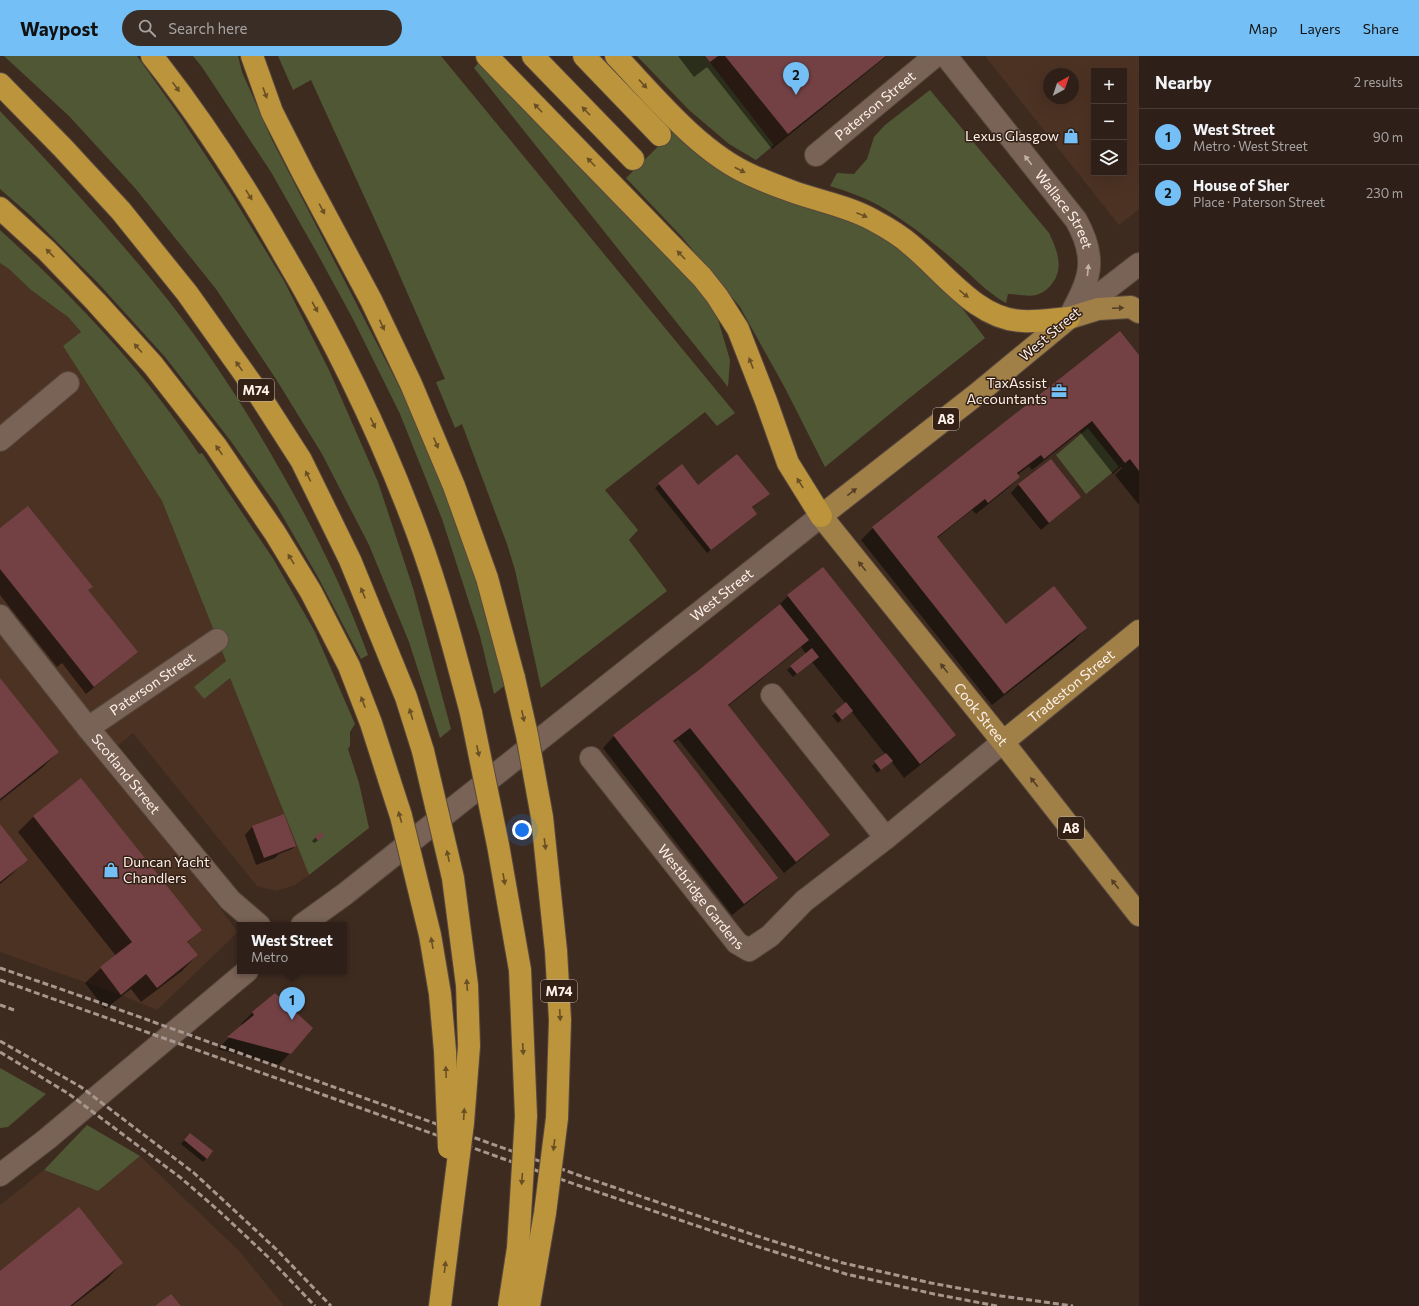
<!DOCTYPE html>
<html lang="en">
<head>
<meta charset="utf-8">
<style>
  :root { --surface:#2e2018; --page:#3a2d25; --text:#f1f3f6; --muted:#a7a3a2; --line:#493e37; --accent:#74c0f6 }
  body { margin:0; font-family:Commissioner,sans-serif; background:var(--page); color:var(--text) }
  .controls { position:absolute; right:12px; top:12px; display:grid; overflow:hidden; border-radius:0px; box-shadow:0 4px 16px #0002 }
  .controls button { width:36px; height:36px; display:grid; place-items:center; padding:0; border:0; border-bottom:1px solid var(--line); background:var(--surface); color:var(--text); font:20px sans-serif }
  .compass { position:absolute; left:1043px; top:12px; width:36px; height:36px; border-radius:50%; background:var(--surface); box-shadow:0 4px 16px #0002; rotate:40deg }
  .you { position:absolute; left:522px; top:774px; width:14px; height:14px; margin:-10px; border:3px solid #fff; border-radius:50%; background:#1a73e8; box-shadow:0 0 0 6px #1a73e833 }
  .badge { display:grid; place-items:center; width:26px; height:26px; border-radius:50%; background:var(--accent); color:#111; font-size:13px; font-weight:700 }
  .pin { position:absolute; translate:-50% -33px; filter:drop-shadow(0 1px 2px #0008) }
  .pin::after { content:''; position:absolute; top:21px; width:14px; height:12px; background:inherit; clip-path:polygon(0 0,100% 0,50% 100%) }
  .popup { position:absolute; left:237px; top:866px; width:110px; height:52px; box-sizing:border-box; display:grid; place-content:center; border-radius:0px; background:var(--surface); filter:drop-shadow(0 1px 3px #0005); font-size:13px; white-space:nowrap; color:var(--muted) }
  .popup b { font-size:15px; color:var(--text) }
  .popup::after { content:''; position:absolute; left:50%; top:100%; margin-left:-8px; border:8px solid transparent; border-top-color:var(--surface) }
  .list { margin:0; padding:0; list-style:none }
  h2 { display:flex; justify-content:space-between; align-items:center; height:52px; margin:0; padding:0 16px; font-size:17px }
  h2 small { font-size:13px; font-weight:400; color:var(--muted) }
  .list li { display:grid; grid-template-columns:26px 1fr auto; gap:12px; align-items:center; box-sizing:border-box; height:56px; padding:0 16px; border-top:1px solid var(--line) }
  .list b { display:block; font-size:15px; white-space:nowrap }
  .list p { margin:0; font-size:13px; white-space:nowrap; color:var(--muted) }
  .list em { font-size:13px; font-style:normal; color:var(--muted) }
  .icon { flex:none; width:22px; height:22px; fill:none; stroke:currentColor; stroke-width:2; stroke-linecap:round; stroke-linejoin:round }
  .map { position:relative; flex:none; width:1139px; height:1250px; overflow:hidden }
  header { display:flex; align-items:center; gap:24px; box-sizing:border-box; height:56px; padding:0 20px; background:var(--accent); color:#111 }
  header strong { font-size:19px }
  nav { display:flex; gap:22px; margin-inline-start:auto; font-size:14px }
  .search { width:280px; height:36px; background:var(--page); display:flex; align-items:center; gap:10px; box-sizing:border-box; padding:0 14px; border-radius:22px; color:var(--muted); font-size:15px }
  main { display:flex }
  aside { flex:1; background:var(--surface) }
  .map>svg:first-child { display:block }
  .built { fill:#4c3223; fill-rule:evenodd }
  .green { fill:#505734 }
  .shadow { fill:#0007 }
  .building { fill:#734144 }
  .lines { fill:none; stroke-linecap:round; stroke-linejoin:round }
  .minor-casing { stroke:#58483e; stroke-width:24 }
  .major-casing { stroke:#58483e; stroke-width:24 }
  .highway-casing { stroke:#58483e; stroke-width:24 }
  .minor { stroke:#796357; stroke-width:22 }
  .major { stroke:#a18047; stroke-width:22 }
  .highway { stroke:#bb943c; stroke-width:22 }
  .rail { stroke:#a7978e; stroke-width:3; stroke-dasharray:6 3; stroke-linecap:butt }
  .highway-bridge-casing { stroke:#58483e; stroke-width:24; stroke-linecap:butt }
  .highway-bridge { stroke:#bb943c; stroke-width:22 }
  .oneway { fill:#6a4f25 }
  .oneway2 { fill:#c2b1a8 }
  .oneway3 { fill:#553e25 }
  .labels { text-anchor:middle; stroke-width:3; stroke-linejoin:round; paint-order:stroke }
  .shield { fill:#342116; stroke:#c1b3aa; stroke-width:1 }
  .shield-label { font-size:13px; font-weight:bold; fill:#fef1ea }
  .street-label { font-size:14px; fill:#fef1ea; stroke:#342116 }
  .poi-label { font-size:14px; fill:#fef1ea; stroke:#342116; text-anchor:end }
</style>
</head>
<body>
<header>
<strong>Waypost</strong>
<div class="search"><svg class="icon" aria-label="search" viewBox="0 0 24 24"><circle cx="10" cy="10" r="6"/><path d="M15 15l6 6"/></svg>Search here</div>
<nav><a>Map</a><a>Layers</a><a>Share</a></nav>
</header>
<main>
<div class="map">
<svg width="1139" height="1250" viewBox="0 0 1139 1250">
  <rect width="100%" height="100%" fill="#3e2b20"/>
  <!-- built -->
  <g class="built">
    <polygon points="705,0 886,0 774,89"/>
    <path d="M987,0H1139V153L1119,169L986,1ZM1094,15H1124V117H1094ZM1049,18H1073V42H1049Z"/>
    <polygon points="0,207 9,213 31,234 68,261 81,277 63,290 162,445 226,605 195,631 204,643 230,622 309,819 295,829 276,835 257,830 133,677 104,701 238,876 157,954 121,939 0,896"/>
    <polygon points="140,1100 240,1196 284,1250 0,1250 0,1149 44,1114 98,1135"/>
  </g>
  <!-- green -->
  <g class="green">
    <polygon points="4,0 137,0 181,62 233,141 284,225 329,314 378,426 413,532 451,673 440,682 409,586 369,489 322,398 276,323 216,233 135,132 69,60"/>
    <polygon points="193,0 238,0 242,16 272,84 404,340 446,435 486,541 508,627 494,638 480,580 442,463 400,358 353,263 317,197 271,116 202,11"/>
    <polygon points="278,0 441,0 735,357 717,370 705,356 605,434 638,474 629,484 667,535 541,632 515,514 507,488 462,368 455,372 436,326 445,323 385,186 311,24 293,34"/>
    <polygon points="637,0 705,0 774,89 756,104 729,88 689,54"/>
    <polygon points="480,5 695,228 717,260 730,304 728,331 474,12"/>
    <path d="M930,34L1049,177C1057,194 1065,212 1051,229C1048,233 1041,238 1036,239C1028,241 1017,238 1008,238L1006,247C986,236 974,221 957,207C933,186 906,165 878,149C863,141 847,135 830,130L837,117L854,118L867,103L874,81L885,69Z"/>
    <path d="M0,55C58,116 115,178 168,244C211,299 249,358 283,419C316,477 345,536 368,599L361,603L318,521L276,449L230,384L165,301L98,227L31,160L0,133Z"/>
    <polygon points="675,74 847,163 886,181 916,202 959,248 985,282 907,344 825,411 785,332 740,251 682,181 626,122"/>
    <path d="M0,174C74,241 144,314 199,398L202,397L274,504L315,576L355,668L350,676V690L348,693L359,727L369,772L309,819L230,622L204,643L194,631L226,605L162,445L63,290L81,276L68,261L31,234L9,213L0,207Z"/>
    <polygon points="1088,372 1119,411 1086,438 1056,399"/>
    <polygon points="0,1012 46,1038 8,1071 0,1072"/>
    <polygon points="87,1069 140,1100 98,1135 44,1114"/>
  </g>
  <!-- shadow -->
  <g class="shadow">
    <polygon points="678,0 887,0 772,93 707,11 694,21"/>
    <polygon points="1120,277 1139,301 1139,449 1115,419 1122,412 1121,411 1113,418 1080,376 1032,414 1029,410 1017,419 1019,421 1007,433 976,458 972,454 937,482 1006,569 1086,572 1075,584 992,649 861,484 873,472"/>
    <polygon points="1051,404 1080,441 1041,474 1011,437 1018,429"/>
    <polygon points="682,409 698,430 768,438 752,452 752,461 707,497 655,432"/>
    <polygon points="0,474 87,535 137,596 86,638 62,607 57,611 0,539"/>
    <polygon points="823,513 954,679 939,694 904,722 891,705 877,717 872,710 885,698 851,655 838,667 832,660 846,648 812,606 793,621 787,614 806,598 801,591 728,650 829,779 817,790 784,817 678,683 673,687 777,822 765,833 732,859 603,692 614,680 700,613 773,555 788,540"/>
    <polygon points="0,624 58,696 43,711 0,745"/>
    <polygon points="81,723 200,874 187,887 197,899 182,915 141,946 131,933 105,953 85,927 101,912 116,900 18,776 33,761"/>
    <polygon points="284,759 295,790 292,793 279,798 275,802 256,809 245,779 252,771"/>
    <polygon points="0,770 27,803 11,819 0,828"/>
    <polygon points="316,781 319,784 314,787 312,785"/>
    <polygon points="253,956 290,997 279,1009 217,993 242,970 241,968"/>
    <polygon points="187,1081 207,1102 203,1106 181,1088"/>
    <polygon points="122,1207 107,1223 72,1250 0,1250 0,1216"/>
  </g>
  <!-- building -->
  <g class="building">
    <polygon points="705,0 718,0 710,6"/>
    <polygon points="725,0 886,0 788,78"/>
    <polygon points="1120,275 1139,299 1139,415 1130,403 1125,407 1092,365 1044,403 1041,399 1017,417 1020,421 988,447 985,443 937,481 1006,568 1054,530 1087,572 1004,638 872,471"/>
    <polygon points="737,398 770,438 752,451 757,458 711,494 658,427 682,408 698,429"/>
    <polygon points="1051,403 1081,441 1049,467 1018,428"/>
    <polygon points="28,450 93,531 88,534 138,596 94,631 0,513 0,472"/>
    <polygon points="823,511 956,679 920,708 787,539"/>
    <polygon points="780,548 809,584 728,649 830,779 796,806 690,672 673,685 778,822 744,848 613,679 700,613"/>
    <polygon points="812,592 819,601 797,618 790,610"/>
    <polygon points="0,622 59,696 0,743"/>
    <polygon points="846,646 853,655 842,664 835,655"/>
    <polygon points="886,697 893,705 881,714 874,705"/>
    <polygon points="81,722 202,874 187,886 198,899 157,932 146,918 121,939 100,911 132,886 33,760"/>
    <polygon points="284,758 296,790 264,802 252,770"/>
    <polygon points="0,768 28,804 0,826"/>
    <polygon points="321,776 324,780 318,785 315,781"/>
    <polygon points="275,937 313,972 291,998 227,981 254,959 252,956"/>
    <polygon points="190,1077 213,1095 207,1103 184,1084"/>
    <polygon points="79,1151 123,1207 70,1250 0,1250 0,1215"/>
    <polygon points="171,1238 181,1250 155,1250"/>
  </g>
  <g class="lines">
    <defs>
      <g id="minor">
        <path id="s1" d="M946,0L1076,164C1099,205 1089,224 1069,262"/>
        <path id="s2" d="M816,99L935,0"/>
        <polyline points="1073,259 1139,208"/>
        <polyline points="0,384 68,327"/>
        <path id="s3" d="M0,560L88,672L230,844L259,869"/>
        <polyline points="772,639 886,782"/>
        <path id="s4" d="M88,672L217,584"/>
        <path id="s5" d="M591,702L737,887L749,894L770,880L804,845L886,782L1003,686"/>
        <path id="s6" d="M302,869L345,838L821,460"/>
        <polyline points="0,1119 47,1083 247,915"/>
      </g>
      <g id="major">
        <path id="s7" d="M1139,256L1131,251L1098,253L1069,262L977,338L821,460L1003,686L1139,859"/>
        <path id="s8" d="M1003,686L1139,575"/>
      </g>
      <g id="highway">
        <path d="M152,0C201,62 244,128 283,197C336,286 381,379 417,476C439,535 455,596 471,657"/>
        <polyline points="252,0 272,56 303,117 371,244 411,328 454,430 487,522 514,622"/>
        <polyline points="487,0 702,221 717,240 738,273 766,345 788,407 821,460"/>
        <polyline points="533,0 633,103"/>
        <polyline points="584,0 660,79"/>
        <path d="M616,0C655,41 699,96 751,119C764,125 777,130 791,135C818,145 848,150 873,164C886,171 900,179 911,189C944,216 977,264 1023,265C1038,266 1054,263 1069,262"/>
        <polyline points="0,28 63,92 121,155 187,237 256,334 301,404 350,504 406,641 423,695"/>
        <polyline points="0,152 47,195 96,246 153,309 216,390 275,477 311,536 349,610 371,667 389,723"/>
        <polyline points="440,1250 452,1153"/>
      </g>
    </defs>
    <!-- minor casing -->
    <use href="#minor" class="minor-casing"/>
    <!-- major casing -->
    <use href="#major" class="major-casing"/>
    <!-- highway casing -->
    <use href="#highway" class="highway-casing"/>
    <!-- minor -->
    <use href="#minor" class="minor"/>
    <!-- major -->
    <use href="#major" class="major"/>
    <!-- highway -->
    <use href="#highway" class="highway"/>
    <!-- rail -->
    <g class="rail">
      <polyline points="0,912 98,946 578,1119 757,1180 843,1207 931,1227 1001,1240 1073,1250"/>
      <polyline points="0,924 580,1130 759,1191 846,1218 934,1238 997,1250"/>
      <polyline points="0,949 14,954"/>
      <polyline points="0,985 81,1031 194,1117 277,1194 331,1250"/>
      <polyline points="0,996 69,1038 181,1122 219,1155 267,1200 315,1250"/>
    </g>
    <defs>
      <g id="highway-bridge">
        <polyline points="514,622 527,679 542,761 556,895 560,964 557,1062 545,1157 529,1250"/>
        <polyline points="471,657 498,789 520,914 526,1060 518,1192 509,1250"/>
        <polyline points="423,695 453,822 467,929 469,990 463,1067 452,1153"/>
        <polyline points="389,723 401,760 430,879 440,938 445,995 449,1092"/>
      </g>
    </defs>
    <!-- highway-bridge casing -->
    <use href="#highway-bridge" class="highway-bridge-casing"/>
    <!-- highway-bridge -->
    <use href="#highway-bridge" class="highway-bridge"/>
  </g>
  <!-- one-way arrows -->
  <defs><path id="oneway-solid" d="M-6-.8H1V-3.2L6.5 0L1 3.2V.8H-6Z"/></defs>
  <g class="oneway">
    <use href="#oneway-solid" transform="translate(643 28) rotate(47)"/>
    <use href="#oneway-solid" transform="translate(176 31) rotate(54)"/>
    <use href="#oneway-solid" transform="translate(265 37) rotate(70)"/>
    <use href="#oneway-solid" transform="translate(538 52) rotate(-134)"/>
    <use href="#oneway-solid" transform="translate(586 55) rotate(-134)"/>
    <use href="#oneway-solid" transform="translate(591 106) rotate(-134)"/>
    <use href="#oneway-solid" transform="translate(740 114) rotate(27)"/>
    <use href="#oneway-solid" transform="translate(249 139) rotate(58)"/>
    <use href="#oneway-solid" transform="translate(322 153) rotate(62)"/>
    <use href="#oneway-solid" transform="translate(862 159) rotate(22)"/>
    <use href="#oneway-solid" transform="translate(50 197) rotate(-135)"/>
    <use href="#oneway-solid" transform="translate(681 199) rotate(-134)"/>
    <use href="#oneway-solid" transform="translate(964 238) rotate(39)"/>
    <use href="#oneway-solid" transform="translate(315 251) rotate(61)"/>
    <use href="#oneway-solid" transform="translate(382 269) rotate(65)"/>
    <use href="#oneway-solid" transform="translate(138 292) rotate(-132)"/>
    <use href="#oneway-solid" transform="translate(751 307) rotate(-111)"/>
    <use href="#oneway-solid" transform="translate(239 310) rotate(-125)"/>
    <use href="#oneway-solid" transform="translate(373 367) rotate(65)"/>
    <use href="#oneway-solid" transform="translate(436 387) rotate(67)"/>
    <use href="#oneway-solid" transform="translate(219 394) rotate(-125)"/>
    <use href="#oneway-solid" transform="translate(308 420) rotate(-116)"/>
    <use href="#oneway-solid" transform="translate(800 427) rotate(-122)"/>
    <use href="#oneway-solid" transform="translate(291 503) rotate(-122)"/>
    <use href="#oneway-solid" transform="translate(363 537) rotate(-112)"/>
    <use href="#oneway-solid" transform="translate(363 646) rotate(-111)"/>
    <use href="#oneway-solid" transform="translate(411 658) rotate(-107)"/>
    <use href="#oneway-solid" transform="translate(523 660) rotate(78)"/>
    <use href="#oneway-solid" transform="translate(478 695) rotate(78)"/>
    <use href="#oneway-solid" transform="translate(400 761) rotate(-106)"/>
    <use href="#oneway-solid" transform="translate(545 788) rotate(83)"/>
    <use href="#oneway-solid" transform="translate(448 800) rotate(-102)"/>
    <use href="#oneway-solid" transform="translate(504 823) rotate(80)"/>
    <use href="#oneway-solid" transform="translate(432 887) rotate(-100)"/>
    <use href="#oneway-solid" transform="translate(467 929) rotate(-94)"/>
    <use href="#oneway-solid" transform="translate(560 959) rotate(87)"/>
    <use href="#oneway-solid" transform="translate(523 993) rotate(87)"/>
    <use href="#oneway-solid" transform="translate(446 1016) rotate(-92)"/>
    <use href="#oneway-solid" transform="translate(464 1058) rotate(-86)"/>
    <use href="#oneway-solid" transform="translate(554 1089) rotate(97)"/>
    <use href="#oneway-solid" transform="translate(522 1123) rotate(94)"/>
    <use href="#oneway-solid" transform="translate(445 1211) rotate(-83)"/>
  </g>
  <g class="oneway2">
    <use href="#oneway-solid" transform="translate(1028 104) rotate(-128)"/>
    <use href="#oneway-solid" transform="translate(1088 214) rotate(-84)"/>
  </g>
  <g class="oneway3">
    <use href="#oneway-solid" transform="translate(1118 252) rotate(-2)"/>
    <use href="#oneway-solid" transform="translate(852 436) rotate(-38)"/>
    <use href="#oneway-solid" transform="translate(862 510) rotate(-129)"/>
    <use href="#oneway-solid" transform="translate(944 612) rotate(-129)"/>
    <use href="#oneway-solid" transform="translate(1034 726) rotate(-128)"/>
    <use href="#oneway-solid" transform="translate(1115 828) rotate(-128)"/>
  </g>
  <!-- icons -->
  <defs>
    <symbol id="shop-bare" viewBox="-9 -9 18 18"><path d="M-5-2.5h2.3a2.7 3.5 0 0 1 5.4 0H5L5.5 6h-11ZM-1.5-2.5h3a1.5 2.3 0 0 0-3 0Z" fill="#74c0f6" stroke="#342116" stroke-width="2.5" paint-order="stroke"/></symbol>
    <symbol id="office-bare" viewBox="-9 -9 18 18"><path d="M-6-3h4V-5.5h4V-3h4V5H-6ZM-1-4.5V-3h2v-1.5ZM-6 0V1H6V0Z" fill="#74c0f6" stroke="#342116" stroke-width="2.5" paint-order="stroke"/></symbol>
  </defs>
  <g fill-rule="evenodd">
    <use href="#shop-bare" x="1060" y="69" width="22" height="22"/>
    <use href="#office-bare" x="1048" y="324" width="22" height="22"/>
    <use href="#shop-bare" x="100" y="803" width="22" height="22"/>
  </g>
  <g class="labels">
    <!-- shield labels -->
    <g class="shield">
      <rect x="238" y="323" width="36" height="22" rx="3"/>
      <rect x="933" y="352" width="26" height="22" rx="3"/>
      <rect x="1058" y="761" width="26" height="22" rx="3"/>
      <rect x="541" y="924" width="36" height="22" rx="3"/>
    </g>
    <g class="shield-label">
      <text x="256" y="339">M74</text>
      <text x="946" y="368">A8</text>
      <text x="1071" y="777">A8</text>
      <text x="559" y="940">M74</text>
    </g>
    <!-- street labels -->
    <g class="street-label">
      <text dy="5" stroke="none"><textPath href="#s2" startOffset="77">Paterson Street</textPath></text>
      <text dy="5" stroke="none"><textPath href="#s1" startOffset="194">Wallace Street</textPath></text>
      <text transform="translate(1050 278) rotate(-40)" y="5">West Street</text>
      <text dy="5" stroke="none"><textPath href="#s6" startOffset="534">West Street</textPath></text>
      <text dy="5" stroke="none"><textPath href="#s4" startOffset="78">Paterson Street</textPath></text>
      <text dy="5" stroke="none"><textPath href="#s8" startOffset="88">Tradeston Street</textPath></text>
      <text dy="5" stroke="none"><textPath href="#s7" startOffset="645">Cook Street</textPath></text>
      <text dy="5" stroke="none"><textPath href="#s3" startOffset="202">Scotland Street</textPath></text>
      <text dy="5" stroke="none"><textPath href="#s5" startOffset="177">Westbridge Gardens</textPath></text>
    </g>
    <!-- poi labels -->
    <g class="poi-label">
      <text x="1059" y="85">Lexus Glasgow</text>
      <text x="1047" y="332">TaxAssist<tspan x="1047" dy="16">Accountants</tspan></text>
      <text x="123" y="811" text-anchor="start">Duncan Yacht<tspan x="123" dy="16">Chandlers</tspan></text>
    </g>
  </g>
</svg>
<div class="controls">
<button>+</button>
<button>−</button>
<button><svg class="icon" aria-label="layers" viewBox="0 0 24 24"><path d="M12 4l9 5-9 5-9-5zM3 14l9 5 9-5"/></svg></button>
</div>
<svg class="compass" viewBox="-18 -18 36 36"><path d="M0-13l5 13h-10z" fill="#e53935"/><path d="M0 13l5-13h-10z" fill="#a7a3a2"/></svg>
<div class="you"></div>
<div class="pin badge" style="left:292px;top:964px">1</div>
<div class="popup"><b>West Street</b>Metro</div>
<div class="pin badge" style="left:796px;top:39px">2</div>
</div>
<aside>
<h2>Nearby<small>2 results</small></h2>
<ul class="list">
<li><span class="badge">1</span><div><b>West Street</b><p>Metro · West Street</p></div><em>90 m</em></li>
<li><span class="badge">2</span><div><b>House of Sher</b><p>Place · Paterson Street</p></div><em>230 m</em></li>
</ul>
</aside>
</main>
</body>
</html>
